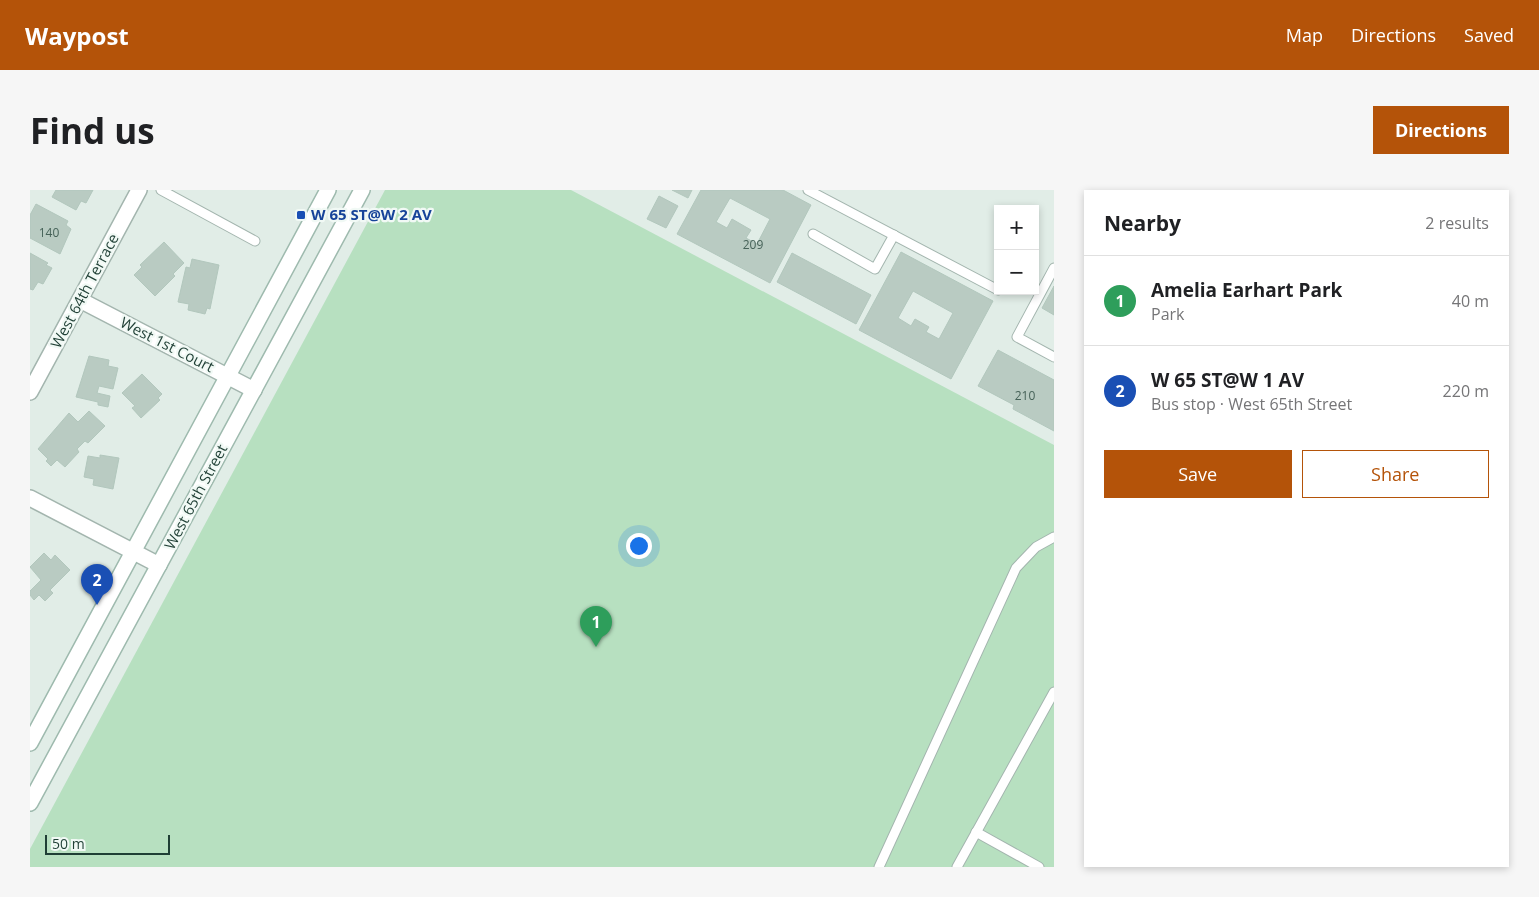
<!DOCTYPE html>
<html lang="en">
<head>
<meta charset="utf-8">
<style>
  :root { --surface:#fff; --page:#f6f6f6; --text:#202124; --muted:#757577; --line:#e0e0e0; --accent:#b45309 }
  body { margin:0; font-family:"Open Sans",sans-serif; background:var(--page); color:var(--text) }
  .controls { position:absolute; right:15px; top:15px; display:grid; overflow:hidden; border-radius:0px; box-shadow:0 2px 8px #0003 }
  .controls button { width:45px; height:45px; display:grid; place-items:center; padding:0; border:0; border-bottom:1px solid var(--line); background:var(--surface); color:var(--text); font:25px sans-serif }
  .scale { position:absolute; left:15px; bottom:12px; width:125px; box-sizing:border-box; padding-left:5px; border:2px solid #1f3f35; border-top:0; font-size:14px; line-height:18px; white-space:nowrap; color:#1f3f35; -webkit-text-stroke:4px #f1f9f5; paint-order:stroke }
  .you { position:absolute; left:608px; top:355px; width:18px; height:18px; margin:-12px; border:4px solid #fff; border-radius:50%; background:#1a73e8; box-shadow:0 0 0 8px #1a73e833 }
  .badge { display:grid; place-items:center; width:32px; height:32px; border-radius:50%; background:var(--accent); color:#fff; font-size:16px; font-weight:700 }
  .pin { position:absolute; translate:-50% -41px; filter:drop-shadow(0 1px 2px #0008) }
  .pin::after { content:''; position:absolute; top:26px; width:18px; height:15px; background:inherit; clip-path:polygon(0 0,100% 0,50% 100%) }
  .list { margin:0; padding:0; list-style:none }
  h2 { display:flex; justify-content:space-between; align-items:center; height:65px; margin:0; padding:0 20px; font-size:21px }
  h2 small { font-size:16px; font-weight:400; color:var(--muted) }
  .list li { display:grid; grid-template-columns:32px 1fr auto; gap:15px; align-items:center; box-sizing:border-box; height:90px; padding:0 20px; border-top:1px solid var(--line) }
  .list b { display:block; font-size:19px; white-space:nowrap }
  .list p { margin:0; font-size:16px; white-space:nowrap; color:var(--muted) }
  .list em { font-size:16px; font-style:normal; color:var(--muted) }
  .actions { display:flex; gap:10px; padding:15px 20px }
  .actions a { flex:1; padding:11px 0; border:1px solid var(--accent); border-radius:0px; text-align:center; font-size:18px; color:var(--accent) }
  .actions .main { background:var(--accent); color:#fff }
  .map { position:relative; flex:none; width:1024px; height:677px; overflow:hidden; border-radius:0px }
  header { display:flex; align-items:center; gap:30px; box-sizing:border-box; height:70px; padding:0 25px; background:var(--accent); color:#fff }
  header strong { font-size:24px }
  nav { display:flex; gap:28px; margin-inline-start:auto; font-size:18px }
  .intro { display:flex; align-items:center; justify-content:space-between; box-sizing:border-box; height:120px; padding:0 30px }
  h1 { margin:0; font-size:35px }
  .button { padding:12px 22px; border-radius:0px; background:var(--accent); color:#fff; font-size:18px; font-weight:700 }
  main { display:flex; gap:30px; padding:0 30px }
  aside { flex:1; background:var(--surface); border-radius:0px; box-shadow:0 2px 8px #0003 }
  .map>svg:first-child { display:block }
  .green { fill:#b7e0c0 }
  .building { fill:#b9cbc2; stroke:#b2c7bd; fill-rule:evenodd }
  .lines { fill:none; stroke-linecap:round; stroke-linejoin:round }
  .lane-casing { stroke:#a3b5ae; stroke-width:11 }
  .street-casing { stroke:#a3b5ae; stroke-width:18 }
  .secondary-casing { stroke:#9ebaae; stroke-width:18 }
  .lane { stroke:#fff; stroke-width:9 }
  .street { stroke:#fff; stroke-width:15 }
  .secondary { stroke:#fff; stroke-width:15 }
  .transit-dot { fill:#1a4fb4; stroke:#f1f9f5; stroke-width:2 }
  .labels { text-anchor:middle; stroke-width:4.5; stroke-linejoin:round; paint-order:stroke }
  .number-label { font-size:12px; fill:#466258 }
  .transit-label { font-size:15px; font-weight:bold; fill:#164399; stroke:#f1f9f5; text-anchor:start }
  .street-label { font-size:15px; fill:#1f3f35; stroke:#f1f9f5 }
</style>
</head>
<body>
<header>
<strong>Waypost</strong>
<nav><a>Map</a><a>Directions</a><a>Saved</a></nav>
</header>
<div class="intro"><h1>Find us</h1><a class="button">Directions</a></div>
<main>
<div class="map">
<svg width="1024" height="677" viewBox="0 0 1024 677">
  <rect width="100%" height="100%" fill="#e1ede7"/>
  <!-- green -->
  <polygon class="green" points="355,0 541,0 1024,255 1024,677 0,677 0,659"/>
  <!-- building -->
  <g class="building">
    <polygon points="26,0 63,0 56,13 51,11 46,20 22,7"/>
    <polygon points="642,0 662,0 658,8"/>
    <path d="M671,0H753L781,15L740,93L647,44ZM700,8L740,29L727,54L716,48L721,40L702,29L697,38L686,32Z"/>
    <polygon points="629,6 648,16 636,38 617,29"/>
    <polygon points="6,14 38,31 36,35 41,39 30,64 0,48 0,25"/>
    <polygon points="134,52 154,73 143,84 145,86 125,106 104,85 112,77 110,75"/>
    <path d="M871,62L963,111L921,189L829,140ZM883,101L923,123L909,149L896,142L899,137L885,129L881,136L868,128Z"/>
    <polygon points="0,63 18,73 16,75 22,78 13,94 8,92 3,100 0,99"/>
    <polygon points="762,63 841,105 826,134 747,92"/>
    <polygon points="162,69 189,75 180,119 177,118 175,124 158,120 159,114 148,112 156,77 160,78"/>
    <polygon points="1024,96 1024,125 1012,118"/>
    <polygon points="968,160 1024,190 1024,241 983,219 984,215 948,196"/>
    <polygon points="59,166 79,170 78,176 88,178 83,199 69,196 67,203 80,206 78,217 68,215 68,212 46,207"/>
    <polygon points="112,184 132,204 128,208 130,210 111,228 102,218 105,216 92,203"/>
    <polygon points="59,221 75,236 58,253 55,251 47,259 49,262 35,277 27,270 21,276 16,271 18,269 8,259 39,223 48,232"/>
    <polygon points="70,265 89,268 83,299 63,295 64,289 54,287 58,266 70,268"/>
    <polygon points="14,363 21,370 25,365 40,380 20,400 23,403 15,411 9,405 4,410 0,405 0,401 11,390 0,377"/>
  </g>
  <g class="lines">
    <defs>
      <g id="lane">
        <polyline points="131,0 225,51"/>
        <polyline points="778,0 968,100"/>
        <polyline points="783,44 845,79 864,45"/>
        <polyline points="1024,78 987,147 1024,167"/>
        <polyline points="946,642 1009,677"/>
        <polyline points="849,677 986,378 1006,357 1024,347"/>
        <polyline points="927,677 1024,502"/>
      </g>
      <g id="street">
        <polyline points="50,110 224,200"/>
        <polyline points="0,202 109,0"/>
        <polyline points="0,308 129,375"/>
      </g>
      <g id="secondary">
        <polyline points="0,553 298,0"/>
        <polyline points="0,613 332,0"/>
      </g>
    </defs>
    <!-- lane casing -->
    <use href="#lane" class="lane-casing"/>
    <!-- street casing -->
    <use href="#street" class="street-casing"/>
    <!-- secondary casing -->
    <use href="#secondary" class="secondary-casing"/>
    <!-- lane -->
    <use href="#lane" class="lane"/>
    <!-- street -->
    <use href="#street" class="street"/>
    <!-- secondary -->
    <use href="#secondary" class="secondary"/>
  </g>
  <!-- markers -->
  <rect class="transit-dot" x="266" y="20" width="10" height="10" rx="2.5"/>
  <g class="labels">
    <!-- number labels -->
    <g class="number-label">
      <text x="19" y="47">140</text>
      <text x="723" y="59">209</text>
      <text x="995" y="210">210</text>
    </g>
    <!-- transit labels -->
    <g class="transit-label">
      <text x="281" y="30">W 65 ST@W 2 AV</text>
    </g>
    <!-- street labels -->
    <g class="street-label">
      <text transform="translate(55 101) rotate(-62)" y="5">West 64th Terrace</text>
      <text transform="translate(137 155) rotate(27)" y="5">West 1st Court</text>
      <text transform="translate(166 307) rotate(-62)" y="5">West 65th Street</text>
    </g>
  </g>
</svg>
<div class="controls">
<button>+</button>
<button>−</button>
</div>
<div class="scale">50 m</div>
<div class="you"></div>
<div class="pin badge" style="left:566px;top:457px;background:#2e9e5b">1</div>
<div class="pin badge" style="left:67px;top:415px;background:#1a4fb4">2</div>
</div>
<aside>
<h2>Nearby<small>2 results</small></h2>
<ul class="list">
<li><span class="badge" style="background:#2e9e5b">1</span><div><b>Amelia Earhart Park</b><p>Park</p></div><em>40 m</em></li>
<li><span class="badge" style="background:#1a4fb4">2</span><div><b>W 65 ST@W 1 AV</b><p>Bus stop · West 65th Street</p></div><em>220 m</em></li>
</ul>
<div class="actions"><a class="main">Save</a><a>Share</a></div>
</aside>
</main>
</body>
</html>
